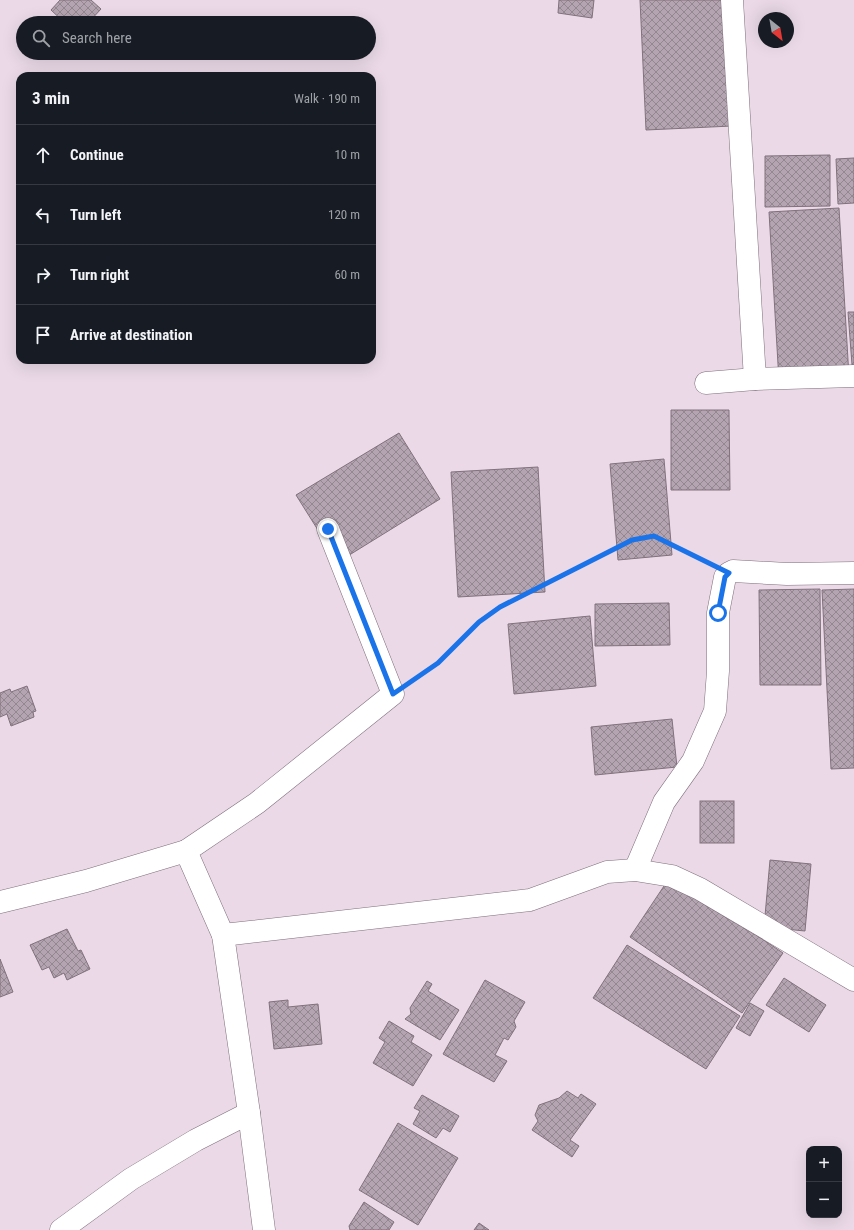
<!DOCTYPE html>
<html lang="en">
<head>
<meta charset="utf-8">
<style>
  :root { --surface:#171b24; --page:#242831; --text:#f1f3f6; --muted:#9ea1a6; --line:#363941 }
  body { margin:0; font-family:"Roboto Condensed",sans-serif; background:var(--page); color:var(--text) }
  .controls { position:absolute; right:12px; bottom:12px; display:grid; overflow:hidden; border-radius:8px; box-shadow:0 4px 16px #0002 }
  .controls button { width:36px; height:36px; display:grid; place-items:center; padding:0; border:0; border-bottom:1px solid var(--line); background:var(--surface); color:var(--text); font:20px sans-serif }
  .compass { position:absolute; left:758px; top:12px; width:36px; height:36px; border-radius:50%; background:var(--surface); box-shadow:0 4px 16px #0002; rotate:149deg }
  .stop { position:absolute; width:12px; height:12px; margin:-9px; border:3px solid #1a73e8; border-radius:50%; background:#fff }
  .stop.end { background:#1a73e8; border-color:#fff; box-shadow:0 1px 4px #0008 }
  .list { margin:0; padding:0; list-style:none }
  h2 { display:flex; justify-content:space-between; align-items:center; height:52px; margin:0; padding:0 16px; font-size:17px }
  h2 small { font-size:13px; font-weight:400; color:var(--muted) }
  .list li { display:grid; grid-template-columns:26px 1fr auto; gap:12px; align-items:center; box-sizing:border-box; height:60px; padding:0 16px; border-top:1px solid var(--line) }
  .list b { display:block; font-size:15px; white-space:nowrap }
  .list em { font-size:13px; font-style:normal; color:var(--muted) }
  .icon { flex:none; width:22px; height:22px; fill:none; stroke:currentColor; stroke-width:2; stroke-linecap:round; stroke-linejoin:round }
  .map { position:relative; flex:none; width:854px; height:1230px; overflow:hidden }
  .search { position:absolute; background:var(--surface); box-shadow:0 4px 16px #0002; left:16px; top:16px; width:360px; height:44px; display:flex; align-items:center; gap:10px; box-sizing:border-box; padding:0 14px; border-radius:22px; color:var(--muted); font-size:15px }
  .panel { position:absolute; background:var(--surface); box-shadow:0 4px 16px #0002; left:16px; top:72px; width:360px; height:292px; border-radius:12px }
  .map>svg:first-child { display:block }
  .building { fill:url(#building-cross-hatch); stroke:#81717d }
  .lines { fill:none; stroke-linecap:round; stroke-linejoin:round }
  .minor-casing { stroke:#7e6f7b; stroke-width:23 }
  .path { stroke:#9c909a; stroke-width:2.5; stroke-dasharray:2 2; stroke-linecap:butt }
  .minor { stroke:#fff; stroke-width:22 }
  .route { stroke:#1a73e8; stroke-width:5 }
</style>
</head>
<body>
<div class="map">
<svg width="854" height="1230" viewBox="0 0 854 1230">
  <defs>
    <pattern id="building-cross-hatch" width="8" height="8" patternUnits="userSpaceOnUse"><rect width="8" height="8" fill="#b4a4b1"/><path d="M0 0l8 8M0 8l8-8" fill="none" stroke="#948791"/></pattern>
  </defs>
  <rect width="100%" height="100%" fill="#ebd9e7"/>
  <!-- building -->
  <g class="building">
    <polygon points="60,0 91,0 101,9 88,23 65,23 51,10"/>
    <polygon points="559,0 594,0 592,18 558,13"/>
    <polygon points="640,0 726,0 732,126 646,130"/>
    <polygon points="830,155 830,206 765,207 765,156"/>
    <polygon points="854,158 854,203 838,204 836,159"/>
    <polygon points="839,208 849,377 779,381 769,212"/>
    <polygon points="848,312 854,312 854,377 853,378"/>
    <polygon points="671,410 729,410 730,490 671,490"/>
    <polygon points="399,433 440,499 338,562 296,495"/>
    <polygon points="664,459 672,555 618,560 610,464"/>
    <polygon points="538,467 545,592 458,597 451,472"/>
    <polygon points="820,589 821,685 760,685 759,590"/>
    <polygon points="854,589 854,768 831,769 822,590"/>
    <polygon points="669,603 670,645 595,646 595,604"/>
    <polygon points="590,616 596,686 514,694 508,624"/>
    <polygon points="27,686 36,711 33,712 34,717 11,726 7,714 0,717 0,693 10,689 11,692"/>
    <polygon points="672,719 677,767 595,775 591,727"/>
    <rect x="700" y="801" width="34" height="42"/>
    <polygon points="770,860 811,864 805,931 764,927"/>
    <polygon points="670,877 783,953 742,1013 630,937"/>
    <polygon points="67,929 78,951 81,950 90,969 67,980 64,973 54,978 49,967 42,970 30,945"/>
    <polygon points="627,945 740,1016 706,1069 593,998"/>
    <polygon points="0,959 13,992 0,997"/>
    <polygon points="784,978 826,1005 809,1032 766,1005"/>
    <polygon points="485,980 525,1002 514,1021 516,1027 508,1040 504,1038 495,1055 507,1061 494,1082 443,1054"/>
    <polygon points="427,981 432,984 428,991 459,1010 440,1040 405,1019 411,1014 410,1008"/>
    <polygon points="288,1000 288,1007 318,1004 322,1044 274,1049 269,1002"/>
    <polygon points="750,1003 764,1011 750,1036 736,1028"/>
    <polygon points="389,1021 414,1036 411,1042 432,1055 413,1086 373,1063 385,1042 379,1038"/>
    <polygon points="567,1091 578,1098 581,1094 596,1104 570,1140 579,1146 572,1157 532,1130 538,1121 535,1115 539,1105 559,1098"/>
    <polygon points="422,1095 459,1116 450,1132 443,1128 436,1138 413,1124 420,1111 414,1108"/>
    <polygon points="398,1123 458,1158 418,1225 359,1190"/>
    <polygon points="364,1202 394,1222 389,1230 350,1230 349,1226"/>
    <polygon points="479,1223 489,1230 474,1230"/>
  </g>
  <g class="lines">
    <defs>
      <g id="minor">
        <polyline points="732,0 755,379 854,376"/>
        <polyline points="706,383 755,379"/>
        <polyline points="635,870 664,802 693,761 715,711 718,671 718,613 725,577 729,573 733,571 787,574 854,573"/>
        <polyline points="0,902 86,881 186,851"/>
        <polyline points="223,935 186,851 257,803 393,694 328,529"/>
        <polyline points="61,1230 131,1179 196,1140 249,1113"/>
        <polyline points="264,1230 249,1113 223,935 530,900 607,872 635,870 672,876 700,889 854,980"/>
      </g>
    </defs>
    <!-- minor casing -->
    <use href="#minor" class="minor-casing"/>
    <!-- path -->
    <polyline class="path" points="411,682 438,663 479,622 500,607 632,540 654,536 709,563"/>
    <!-- minor -->
    <use href="#minor" class="minor"/>
  </g>
  <g class="lines">
    <!-- route -->
    <polyline class="route" points="328,529 393,694 438,663 479,622 500,607 632,540 654,536 729,573 725,577 718,613"/>
  </g>
</svg>
<div class="controls">
<button>+</button>
<button>−</button>
</div>
<svg class="compass" viewBox="-18 -18 36 36"><path d="M0-13l5 13h-10z" fill="#e53935"/><path d="M0 13l5-13h-10z" fill="#9ea1a6"/></svg>
<div class="stop" style="left:718px;top:613px"></div>
<div class="stop end" style="left:328px;top:529px"></div>
<div class="search"><svg class="icon" aria-label="search" viewBox="0 0 24 24"><circle cx="10" cy="10" r="6"/><path d="M15 15l6 6"/></svg>Search here</div>
<section class="panel">
<h2>3 min<small>Walk · 190 m</small></h2>
<ul class="list">
<li><svg class="icon" aria-label="ahead" viewBox="0 0 24 24"><path d="M12 20V5M6 11l6-6 6 6"/></svg><div><b>Continue</b></div><em>10 m</em></li>
<li><svg class="icon" aria-label="left" viewBox="0 0 24 24"><path d="M17 20v-9H6M10 6l-5 5 5 5"/></svg><div><b>Turn left</b></div><em>120 m</em></li>
<li><svg class="icon" aria-label="right" viewBox="0 0 24 24"><path d="M7 20v-9h11M14 6l5 5-5 5"/></svg><div><b>Turn right</b></div><em>60 m</em></li>
<li><svg class="icon" aria-label="arrive" viewBox="0 0 24 24"><path d="M6 21V4h12l-3 4 3 4H6"/></svg><div><b>Arrive at destination</b></div></li>
</ul>
</section>
</div>
</body>
</html>
